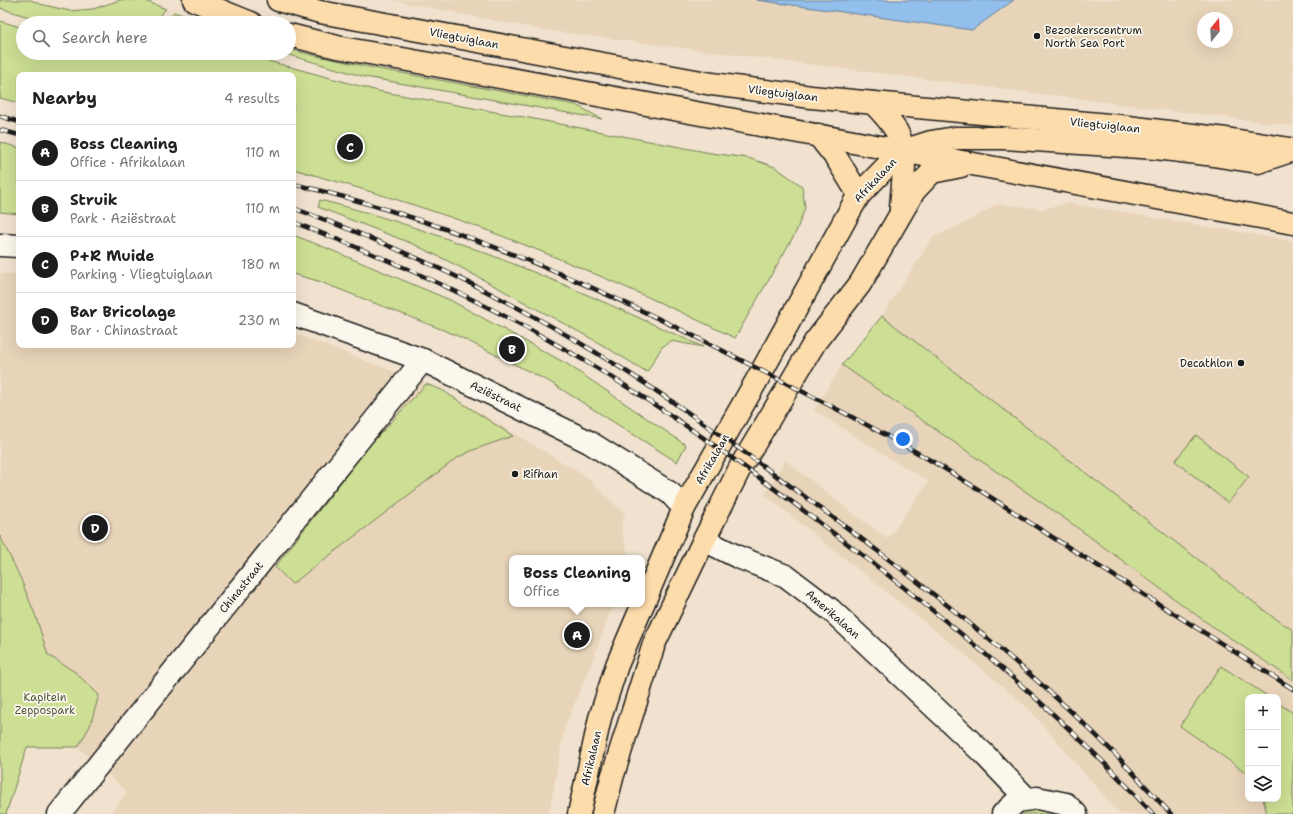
<!DOCTYPE html>
<html lang="en">
<head>
<meta charset="utf-8">
<style>
  :root { --surface:#fff; --page:#f2f2f2; --text:#222; --muted:#767676; --line:#e0e0e0; --accent:#1c1c1c }
  body { margin:0; font-family:"Shantell Sans",sans-serif; background:var(--page); color:var(--text) }
  .controls { position:absolute; right:12px; bottom:12px; display:grid; overflow:hidden; border-radius:8px; box-shadow:0 4px 16px #0002 }
  .controls button { width:36px; height:36px; display:grid; place-items:center; padding:0; border:0; border-bottom:1px solid var(--line); background:var(--surface); color:var(--text); font:20px sans-serif }
  .compass { position:absolute; left:1197px; top:12px; width:36px; height:36px; border-radius:50%; background:var(--surface); box-shadow:0 4px 16px #0002; rotate:18deg }
  .you { position:absolute; left:903px; top:439px; width:14px; height:14px; margin:-10px; border:3px solid #fff; border-radius:50%; background:#1a73e8; box-shadow:0 0 0 6px #1a73e833 }
  .badge { display:grid; place-items:center; width:26px; height:26px; border-radius:50%; background:var(--accent); color:#fff; font-size:13px; font-weight:700 }
  .pin { position:absolute; translate:-50% -50%; border:2px solid #fff; box-shadow:0 1px 4px #0006 }
  .popup { position:absolute; left:509px; top:555px; width:136px; height:52px; box-sizing:border-box; display:grid; place-content:center; border-radius:8px; background:var(--surface); filter:drop-shadow(0 1px 3px #0005); font-size:13px; white-space:nowrap; color:var(--muted) }
  .popup b { font-size:15px; color:var(--text) }
  .popup::after { content:''; position:absolute; left:50%; top:100%; margin-left:-8px; border:8px solid transparent; border-top-color:var(--surface) }
  .list { margin:0; padding:0; list-style:none }
  h2 { display:flex; justify-content:space-between; align-items:center; height:52px; margin:0; padding:0 16px; font-size:17px }
  h2 small { font-size:13px; font-weight:400; color:var(--muted) }
  .list li { display:grid; grid-template-columns:26px 1fr auto; gap:12px; align-items:center; box-sizing:border-box; height:56px; padding:0 16px; border-top:1px solid var(--line) }
  .list b { display:block; font-size:15px; white-space:nowrap }
  .list p { margin:0; font-size:13px; white-space:nowrap; color:var(--muted) }
  .list em { font-size:13px; font-style:normal; color:var(--muted) }
  .icon { flex:none; width:22px; height:22px; fill:none; stroke:currentColor; stroke-width:2; stroke-linecap:round; stroke-linejoin:round }
  .map { position:relative; flex:none; width:1293px; height:814px; overflow:hidden }
  .search { position:absolute; background:var(--surface); box-shadow:0 4px 16px #0002; left:16px; top:16px; width:280px; height:44px; display:flex; align-items:center; gap:10px; box-sizing:border-box; padding:0 14px; border-radius:22px; color:var(--muted); font-size:15px }
  .panel { position:absolute; background:var(--surface); box-shadow:0 4px 16px #0002; left:16px; top:72px; width:280px; height:276px; border-radius:8px }
  .map>svg:first-child { display:block }
  .built { fill:#e8d4b9; fill-rule:evenodd }
  .green { fill:#ccdf94; stroke:#747e58 }
  .water { fill:#92bfec; stroke:#637e99 }
  .lines { fill:none; stroke-linecap:round; stroke-linejoin:round }
  .minor-casing { stroke:#1c1c1c; stroke-width:25 }
  .major-casing { stroke:#1c1c1c; stroke-width:25 }
  .minor { stroke:#fbf7ec; stroke-width:22 }
  .major { stroke:#fddcac; stroke-width:22 }
  .rail-casing { stroke:#1c1c1c; stroke-width:4.5 }
  .rail { stroke:#fbf7ec; stroke-width:3; stroke-dasharray:9; stroke-linecap:butt }
  .poi-dot { fill:#1c1c1c; stroke:#fbf7ec; stroke-width:1.5 }
  .labels { text-anchor:middle; stroke-width:3.5; stroke-linejoin:round; paint-order:stroke }
  .poi-label { font-size:11px; fill:#1c1c1c; stroke:#fbf7ec; text-anchor:start }
  .street-label { font-size:11px; fill:#1c1c1c; stroke:#fbf7ec }
  .park-label { font-size:11px; fill:#515640; stroke:#fbf7ec }
</style>
</head>
<body>
<div class="map">
<svg width="1293" height="814" viewBox="0 0 1293 814">
  <rect width="100%" height="100%" fill="#f0e2ce"/>
  <filter id="ink" filterUnits="userSpaceOnUse"><feTurbulence type="fractalNoise" baseFrequency=".025" numOctaves="2"/><feDisplacementMap in="SourceGraphic" scale="8" xChannelSelector="R" yChannelSelector="G"/><feConvolveMatrix kernelMatrix="1 2 1 2 8 2 1 2 1" color-interpolation-filters="sRGB"/></filter>
  <g filter="url(#ink)">
    <!-- built -->
    <g class="built">
      <path d="M392,0H756L972,30L1014,0H1293V126L543,30ZM1203,18H1227V42H1203Z"/>
      <polygon points="1067,203 1293,241 1293,630 1273,617 1217,574 882,316 933,237 971,220 996,204 1044,209"/>
      <polygon points="0,274 19,274 19,345 293,345 293,333 442,390 585,476 625,514 621,528 629,558 512,558 512,604 613,604 594,657 565,726 549,814 110,814 127,792 78,747 90,726 75,672 48,655 36,617 20,577 0,536"/>
      <path d="M842,365L1071,523L1206,622L1293,680V814H1120L1030,710L962,652L765,495L785,460L859,518L888,539L929,481L891,459L814,410ZM1248,697H1278V799H1248Z"/>
    </g>
    <!-- green -->
    <g class="green">
      <polygon points="0,0 31,0 40,4 70,11 93,9 120,0 143,0 166,9 158,17 143,23 48,23 0,8"/>
      <polygon points="174,12 206,23 173,23 164,22"/>
      <path d="M0,21L23,28V53H239L378,91L529,118L711,153L748,158L775,167L802,186L805,208L796,232L735,338C655,299 573,263 489,231C425,207 359,188 293,169V75H19V103L0,98Z"/>
      <polygon points="289,49 308,54 374,68 576,105 602,119 365,77 282,53 289,53"/>
      <polygon points="0,142 19,148 19,214 0,212"/>
      <path d="M320,200C453,233 579,290 703,347L671,341L662,347L647,372L594,340L456,265L413,244L318,207Z"/>
      <polygon points="293,235 324,247 450,300 567,364 686,445 677,462 550,382 456,335 318,281 293,274"/>
      <polygon points="882,316 1217,574 1273,617 1293,630 1293,680 1206,622 1071,523 842,365"/>
      <polygon points="426,384 442,390 513,436 473,450 457,458 292,584 275,567 369,446"/>
      <polygon points="1196,435 1249,477 1228,503 1175,461"/>
      <polygon points="0,536 20,577 36,617 48,655 75,672 99,695 90,726 78,747 27,747 6,814 0,814"/>
      <polygon points="1221,666 1269,697 1248,697 1248,774 1180,726"/>
      <polygon points="1278,703 1293,713 1293,814 1267,814 1263,799 1278,799"/>
      <polygon points="1044,808 1066,814 1019,814 1025,809"/>
    </g>
    <!-- water -->
    <polygon class="water" points="756,0 1014,0 972,30"/>
    <g class="lines">
      <defs>
        <g id="minor">
          <polyline points="0,245 19,246"/>
          <polyline points="293,314 423,360 589,442 670,493 684,508"/>
          <polyline points="704,540 738,557 786,576 831,610 983,753 1027,799"/>
          <polyline points="59,814 423,360"/>
          <polyline points="1003,814 1017,801 1037,798 1066,804 1076,814"/>
        </g>
        <g id="major">
          <polyline points="194,0 251,23"/>
          <polyline points="278,0 320,12 712,84 811,97 1119,126 1226,139 1290,149"/>
          <polyline points="289,35 337,47 1293,223"/>
          <path d="M873,103C882,112 890,121 897,132C909,154 902,185 901,209"/>
          <polyline points="818,135 837,159 859,195"/>
          <polyline points="579,814 600,718 617,665 684,508 762,371 853,205 859,195 888,165 903,151 931,142 955,138 1004,138 1156,148 1206,154 1258,162 1293,150"/>
          <polyline points="603,814 612,778 654,644 704,540 741,466 815,342 860,284 914,191 932,172 961,166"/>
        </g>
      </defs>
      <!-- minor casing -->
      <use href="#minor" class="minor-casing"/>
      <!-- major casing -->
      <use href="#major" class="major-casing"/>
      <!-- minor -->
      <use href="#minor" class="minor"/>
      <!-- major -->
      <use href="#major" class="major"/>
      <defs>
        <g id="rail">
          <polyline points="0,116 19,122"/>
          <polyline points="0,130 19,135"/>
          <path d="M293,184C448,220 599,286 739,359C793,387 847,413 900,443C951,471 1000,503 1049,535C1130,586 1212,637 1293,689"/>
          <path d="M293,208C398,246 500,294 595,352C668,396 736,446 804,496C913,576 1024,662 1120,759C1137,777 1154,796 1171,814"/>
          <path d="M293,222C382,256 469,294 552,342C652,398 745,466 836,535C948,620 1058,710 1153,814"/>
        </g>
      </defs>
      <!-- rail casing -->
      <use href="#rail" class="rail-casing"/>
      <!-- rail -->
      <use href="#rail" class="rail"/>
    </g>
  </g>
  <!-- markers -->
  <g class="poi-dot">
    <circle cx="1037" cy="36" r="4"/>
    <circle cx="1241" cy="363" r="4"/>
    <circle cx="515" cy="474" r="4"/>
  </g>
  <g class="labels">
    <!-- poi labels -->
    <g class="poi-label">
      <text x="1045" y="34">Bezoekerscentrum<tspan x="1045" dy="13">North Sea Port</tspan></text>
      <text x="1233" y="367" text-anchor="end">Decathlon</text>
      <text x="523" y="478">Rifhan</text>
    </g>
    <!-- street labels -->
    <g class="street-label">
      <text transform="translate(464 38) rotate(11)" y="4">Vliegtuiglaan</text>
      <text transform="translate(783 93) rotate(7)" y="4">Vliegtuiglaan</text>
      <text transform="translate(1105 125) rotate(6)" y="4">Vliegtuiglaan</text>
      <text transform="translate(875 180) rotate(-47)" y="4">Afrikalaan</text>
      <text transform="translate(496 396) rotate(26)" y="4">Aziëstraat</text>
      <text transform="translate(712 459) rotate(-60)" y="4">Afrikalaan</text>
      <text transform="translate(241 587) rotate(-51)" y="4">Chinastraat</text>
      <text transform="translate(833 614) rotate(41)" y="4">Amerikalaan</text>
      <text transform="translate(591 758) rotate(-77)" y="4">Afrikalaan</text>
    </g>
    <!-- park labels -->
    <g class="park-label">
      <text x="45" y="701">Kapitein<tspan x="45" dy="13">Zeppospark</tspan></text>
    </g>
  </g>
</svg>
<div class="controls">
<button>+</button>
<button>−</button>
<button><svg class="icon" aria-label="layers" viewBox="0 0 24 24"><path d="M12 4l9 5-9 5-9-5zM3 14l9 5 9-5"/></svg></button>
</div>
<svg class="compass" viewBox="-18 -18 36 36"><path d="M0-13l5 13h-10z" fill="#e53935"/><path d="M0 13l5-13h-10z" fill="#767676"/></svg>
<div class="you"></div>
<div class="pin badge" style="left:577px;top:635px">A</div>
<div class="popup"><b>Boss Cleaning</b>Office</div>
<div class="pin badge" style="left:512px;top:349px">B</div>
<div class="pin badge" style="left:350px;top:147px">C</div>
<div class="pin badge" style="left:95px;top:528px">D</div>
<div class="search"><svg class="icon" aria-label="search" viewBox="0 0 24 24"><circle cx="10" cy="10" r="6"/><path d="M15 15l6 6"/></svg>Search here</div>
<section class="panel">
<h2>Nearby<small>4 results</small></h2>
<ul class="list">
<li><span class="badge">A</span><div><b>Boss Cleaning</b><p>Office · Afrikalaan</p></div><em>110 m</em></li>
<li><span class="badge">B</span><div><b>Struik</b><p>Park · Aziëstraat</p></div><em>110 m</em></li>
<li><span class="badge">C</span><div><b>P+R Muide</b><p>Parking · Vliegtuiglaan</p></div><em>180 m</em></li>
<li><span class="badge">D</span><div><b>Bar Bricolage</b><p>Bar · Chinastraat</p></div><em>230 m</em></li>
</ul>
</section>
</div>
</body>
</html>
